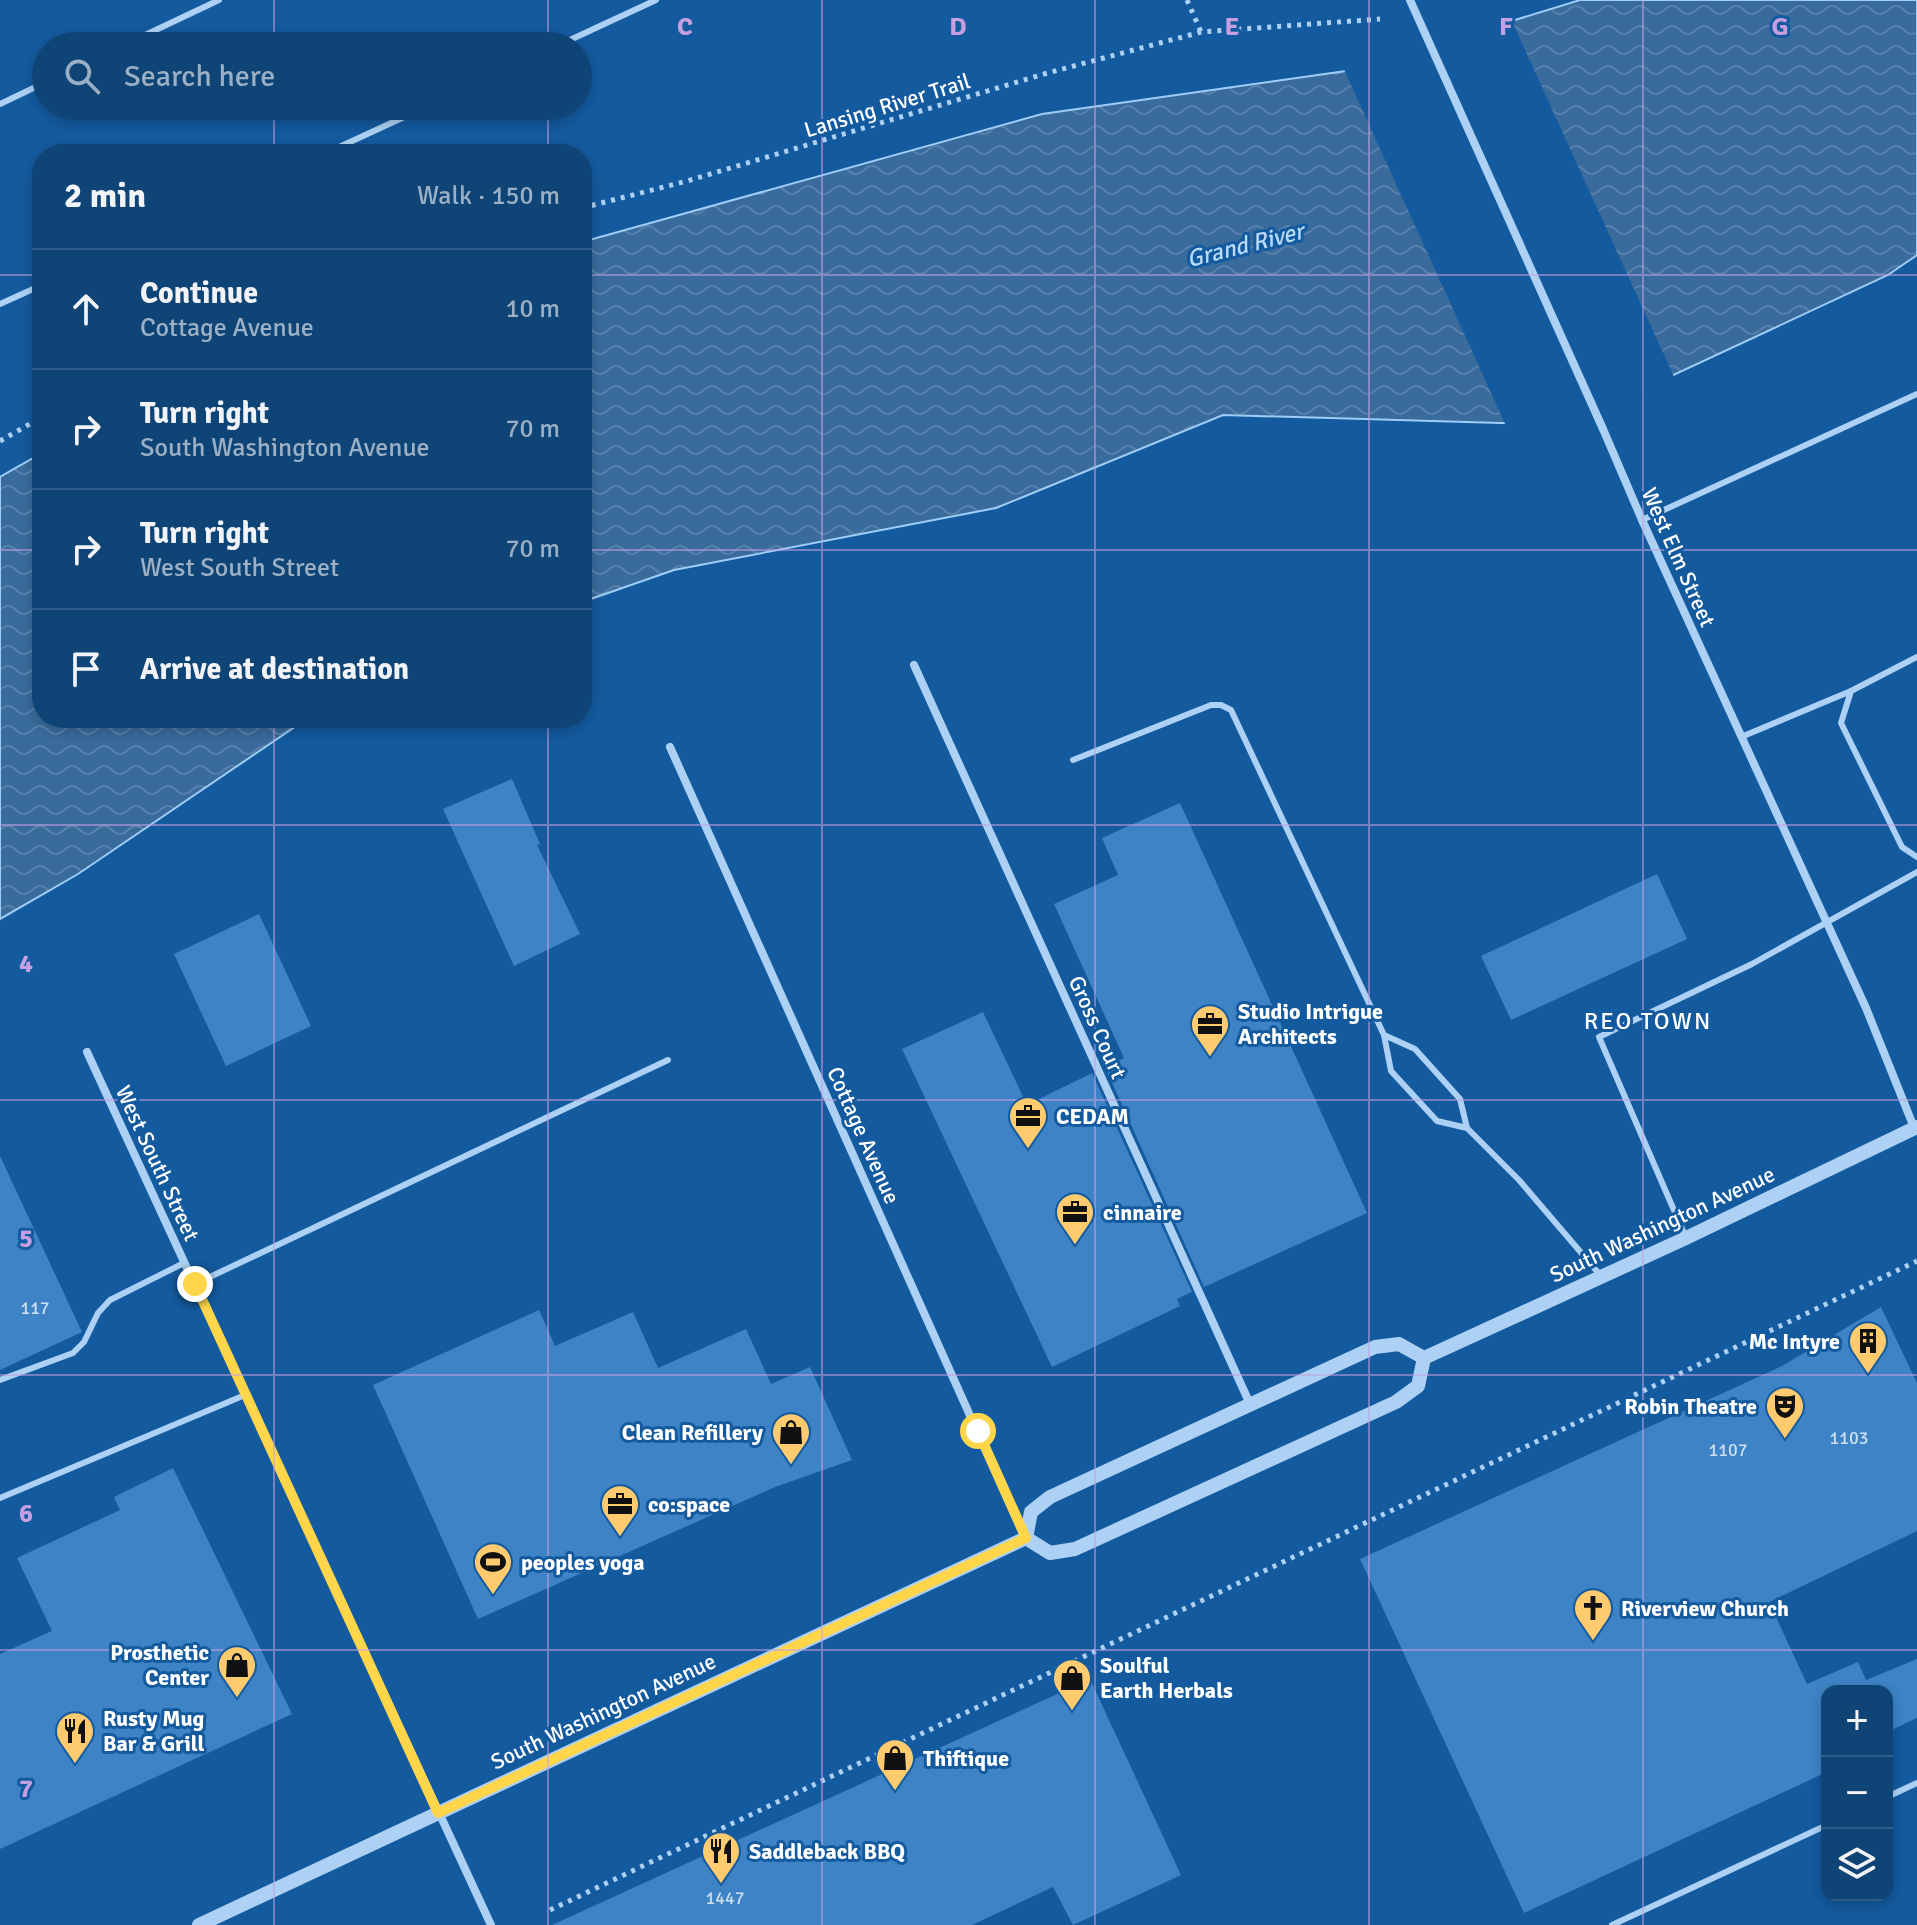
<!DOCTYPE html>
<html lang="en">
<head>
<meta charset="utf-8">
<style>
  :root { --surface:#0f4476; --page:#184b7b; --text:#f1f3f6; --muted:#9bb0c5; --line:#2f5c88 }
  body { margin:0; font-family:Signika,sans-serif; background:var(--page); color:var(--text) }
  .controls { position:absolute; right:24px; bottom:24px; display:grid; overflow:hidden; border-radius:16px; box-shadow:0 4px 12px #0003 }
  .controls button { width:72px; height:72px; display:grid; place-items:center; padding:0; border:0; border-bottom:2px solid var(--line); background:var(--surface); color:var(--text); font:40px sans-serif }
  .stop { position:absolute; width:24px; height:24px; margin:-18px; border:6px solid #ffd54a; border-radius:50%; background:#fff }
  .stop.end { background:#ffd54a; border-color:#fff; box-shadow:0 2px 8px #0008 }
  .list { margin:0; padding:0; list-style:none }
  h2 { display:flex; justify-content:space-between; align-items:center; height:104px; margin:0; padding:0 32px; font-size:34px }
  h2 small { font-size:26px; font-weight:400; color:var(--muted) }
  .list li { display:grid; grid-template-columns:52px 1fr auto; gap:24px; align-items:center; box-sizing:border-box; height:120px; padding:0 32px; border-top:2px solid var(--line) }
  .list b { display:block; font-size:30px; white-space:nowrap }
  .list p { margin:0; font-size:26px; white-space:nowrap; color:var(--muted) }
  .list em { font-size:26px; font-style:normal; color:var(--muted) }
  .icon { flex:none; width:44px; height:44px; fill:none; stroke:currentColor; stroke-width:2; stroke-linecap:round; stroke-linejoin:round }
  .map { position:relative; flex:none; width:1917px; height:1925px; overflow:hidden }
  .search { position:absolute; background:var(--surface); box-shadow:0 4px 12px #0003; left:32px; top:32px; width:560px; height:88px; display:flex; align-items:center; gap:20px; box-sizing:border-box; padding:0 28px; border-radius:44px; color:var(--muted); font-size:30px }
  .panel { position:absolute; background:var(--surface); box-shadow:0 4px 12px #0003; left:32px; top:144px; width:560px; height:584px; border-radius:32px }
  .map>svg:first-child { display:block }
  .water { fill:url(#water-waves); stroke:#9ecdf6; stroke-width:2 }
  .pier { fill:#145a9e }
  .building { fill:#3d83c5 }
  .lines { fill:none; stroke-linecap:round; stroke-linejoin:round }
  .path { stroke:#acd1f4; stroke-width:5; stroke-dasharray:4 6; stroke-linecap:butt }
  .service { stroke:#acd1f4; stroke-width:6 }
  .minor { stroke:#acd1f4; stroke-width:8 }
  .tertiary { stroke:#acd1f4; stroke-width:14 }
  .minor-bridge { stroke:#acd1f4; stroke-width:8 }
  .route { stroke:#ffd54a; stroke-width:10 }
  .grid { fill:none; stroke:#c4a0e2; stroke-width:2; stroke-opacity:0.55 }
  .labels { text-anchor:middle; stroke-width:6; stroke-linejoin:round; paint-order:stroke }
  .number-label { font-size:18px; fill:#cee0f0 }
  .street-label { font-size:22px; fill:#fff; stroke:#145a9e }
  .poi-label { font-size:22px; font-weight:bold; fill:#fff; stroke:#145a9e; text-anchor:start }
  .water-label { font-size:24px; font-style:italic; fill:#b8dbfa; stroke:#145a9e }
  .neighbourhood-label { font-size:24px; letter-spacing:2px; fill:#fff; stroke:#145a9e }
  .grid-label { font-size:26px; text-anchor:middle; font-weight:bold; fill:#c4a0e2; stroke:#145a9e; stroke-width:6; stroke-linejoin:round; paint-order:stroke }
</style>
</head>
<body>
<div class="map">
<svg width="1917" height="1925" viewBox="0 0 1917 1925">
  <defs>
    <pattern id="water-waves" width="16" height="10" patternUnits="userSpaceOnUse" patternTransform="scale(2)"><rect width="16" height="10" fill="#396b9c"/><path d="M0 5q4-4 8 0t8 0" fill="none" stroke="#5781ab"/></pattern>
  </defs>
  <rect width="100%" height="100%" fill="#145a9e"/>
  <!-- water -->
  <g class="water">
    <polygon points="1580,0 1917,0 1917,255 1888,275 1566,425 1223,415 996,508 674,570 582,602 582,242 1042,114 1353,70"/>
    <polygon points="42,453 42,718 308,718 78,874 0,919 0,477"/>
  </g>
  <!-- pier -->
  <polygon class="pier" points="1510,17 1675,379 1567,429 1507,428 1343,67"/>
  <!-- building -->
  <g class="building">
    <polygon points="512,779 540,844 537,845 580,934 514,966 443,809"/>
    <polygon points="1180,803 1367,1213 1204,1287 1105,1067 1124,1058 1054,904 1118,875 1102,838"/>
    <polygon points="1657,874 1687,939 1511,1020 1481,956"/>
    <polygon points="259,914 311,1026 226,1066 174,954"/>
    <polygon points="983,1012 1027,1105 1092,1073 1192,1292 1177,1299 1180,1306 1052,1367 902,1049"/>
    <polygon points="0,1156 82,1332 0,1370"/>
    <polygon points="1881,1307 1917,1383 1917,1531 1769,1602 1807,1684 1858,1662 1866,1680 1917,1659 1917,1718 1887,1732 1887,1691 1827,1691 1827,1772 1524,1913 1360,1559 1782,1366"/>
    <polygon points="539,1310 555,1346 633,1312 658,1368 746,1329 771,1384 810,1367 852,1460 775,1487 478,1619 373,1385"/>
    <polygon points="173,1468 292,1714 0,1849 0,1654 52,1631 17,1558 120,1510 114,1497"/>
    <polygon points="1090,1679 1181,1875 1073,1925 1053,1887 972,1925 552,1925"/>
  </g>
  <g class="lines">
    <!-- path -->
    <g class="path">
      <polyline points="1187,0 1201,32"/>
      <polyline points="582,208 687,181 1044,74 1201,32 1380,19"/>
      <polyline points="0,441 42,417"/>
      <polyline points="550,1910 1917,1261"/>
    </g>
    <!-- service -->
    <g class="service">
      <polyline points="122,46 219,0"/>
      <polyline points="557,46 656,0"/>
      <polyline points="0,104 46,82"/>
      <polyline points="324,154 428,106"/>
      <polyline points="0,304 42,285"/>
      <polyline points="1642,520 1917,394"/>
      <polyline points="1917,657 1851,691 1841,723 1902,847 1917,857"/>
      <polyline points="1741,737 1851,691"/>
      <polyline points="1073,760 1211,705 1221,705 1231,710 1384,1035"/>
      <polyline points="1467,1128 1460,1099 1415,1049 1384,1035 1391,1071 1437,1121 1467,1128 1519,1180 1601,1276"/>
      <polyline points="1686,1238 1599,1037 1752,964 1917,872"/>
      <polyline points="195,1284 668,1060"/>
      <polyline points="0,1380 73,1353 84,1342 98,1313 110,1300 184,1263"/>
      <polyline points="0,1498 245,1395"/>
      <polyline points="1887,1797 1917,1783"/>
      <polyline points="1612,1925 1827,1825"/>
    </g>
    <!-- minor -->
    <g class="minor">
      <polyline points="1603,429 1642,520 1866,1008 1915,1130"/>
      <polyline points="914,665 1250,1404"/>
      <polyline points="670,747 1025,1538"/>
      <polyline points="87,1052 491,1925"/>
    </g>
    <!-- tertiary -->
    <g class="tertiary">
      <polygon points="1399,1344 1424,1358 1418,1386 1396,1402 1075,1549 1050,1553 1026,1538 1031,1512 1050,1497 1375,1347"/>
      <polyline points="1424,1358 1686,1238 1917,1127"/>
      <polyline points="199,1925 1026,1538"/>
    </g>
    <!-- minor-bridge -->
    <polyline class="minor-bridge" points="1410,0 1603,429"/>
  </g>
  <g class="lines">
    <!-- route -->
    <polyline class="route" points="195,1284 438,1813 1026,1538 978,1431"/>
  </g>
  <!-- grid -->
  <path class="grid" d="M274,0V46M548,0V46M822,0V1925M1095,0V1925M1369,0V1925M1643,0V1925M274,106V154M548,106V154M0,275H42M582,275H1917M0,550H42M582,550H1917M274,718V1925M548,718V1925M0,825H1917M0,1100H1917M0,1375H1917M0,1650H1917"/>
  <!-- icons -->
  <defs>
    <symbol id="office-pin" viewBox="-11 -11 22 30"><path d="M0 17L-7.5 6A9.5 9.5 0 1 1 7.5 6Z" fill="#ffcb6e" stroke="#145a9e"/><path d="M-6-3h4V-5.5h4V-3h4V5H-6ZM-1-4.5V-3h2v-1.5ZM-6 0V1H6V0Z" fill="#111"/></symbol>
    <symbol id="building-pin" viewBox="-11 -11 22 30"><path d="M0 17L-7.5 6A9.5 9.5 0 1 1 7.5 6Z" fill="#ffcb6e" stroke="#145a9e"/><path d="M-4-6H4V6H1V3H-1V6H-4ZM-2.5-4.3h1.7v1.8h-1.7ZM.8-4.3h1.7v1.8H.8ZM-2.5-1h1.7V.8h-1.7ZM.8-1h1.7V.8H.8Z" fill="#111"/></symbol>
    <symbol id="theatre-pin" viewBox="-11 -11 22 30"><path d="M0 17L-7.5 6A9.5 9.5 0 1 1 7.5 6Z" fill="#ffcb6e" stroke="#145a9e"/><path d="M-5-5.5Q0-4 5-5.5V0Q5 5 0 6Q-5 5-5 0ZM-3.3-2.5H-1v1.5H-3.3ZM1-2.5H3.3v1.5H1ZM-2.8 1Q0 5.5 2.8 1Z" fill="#111"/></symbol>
    <symbol id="shop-pin" viewBox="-11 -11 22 30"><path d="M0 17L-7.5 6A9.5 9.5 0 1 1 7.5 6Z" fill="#ffcb6e" stroke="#145a9e"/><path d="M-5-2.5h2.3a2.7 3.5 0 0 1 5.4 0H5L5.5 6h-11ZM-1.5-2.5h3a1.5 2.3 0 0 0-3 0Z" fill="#111"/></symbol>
    <symbol id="stadium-pin" viewBox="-11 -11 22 30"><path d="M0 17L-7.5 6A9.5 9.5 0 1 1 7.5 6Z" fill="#ffcb6e" stroke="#145a9e"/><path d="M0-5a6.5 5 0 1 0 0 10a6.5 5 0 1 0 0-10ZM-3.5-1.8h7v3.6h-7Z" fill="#111"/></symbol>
    <symbol id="church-pin" viewBox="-11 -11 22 30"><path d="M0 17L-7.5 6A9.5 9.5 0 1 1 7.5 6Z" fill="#ffcb6e" stroke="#145a9e"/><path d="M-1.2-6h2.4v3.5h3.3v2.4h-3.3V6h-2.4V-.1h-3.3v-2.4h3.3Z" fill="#111"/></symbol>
    <symbol id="restaurant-pin" viewBox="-11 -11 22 30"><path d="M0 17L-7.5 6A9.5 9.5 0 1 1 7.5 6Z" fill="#ffcb6e" stroke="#145a9e"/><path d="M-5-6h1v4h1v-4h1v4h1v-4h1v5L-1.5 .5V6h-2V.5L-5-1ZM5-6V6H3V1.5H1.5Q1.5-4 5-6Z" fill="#111"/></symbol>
  </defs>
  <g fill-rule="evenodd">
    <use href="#office-pin" x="1188" y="1002" width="44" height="60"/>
    <use href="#office-pin" x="1006" y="1094" width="44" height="60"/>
    <use href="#office-pin" x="1053" y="1190" width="44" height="60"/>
    <use href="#building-pin" x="1846" y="1319" width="44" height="60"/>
    <use href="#theatre-pin" x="1763" y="1384" width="44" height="60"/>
    <use href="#shop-pin" x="769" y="1410" width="44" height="60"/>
    <use href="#office-pin" x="598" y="1482" width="44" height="60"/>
    <use href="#stadium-pin" x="471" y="1540" width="44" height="60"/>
    <use href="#church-pin" x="1571" y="1586" width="44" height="60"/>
    <use href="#shop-pin" x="215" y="1643" width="44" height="60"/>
    <use href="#shop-pin" x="1050" y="1656" width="44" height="60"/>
    <use href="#restaurant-pin" x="53" y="1709" width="44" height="60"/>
    <use href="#shop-pin" x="873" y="1736" width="44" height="60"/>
    <use href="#restaurant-pin" x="699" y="1829" width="44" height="60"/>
  </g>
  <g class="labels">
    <!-- number labels -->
    <g class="number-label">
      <text x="35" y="1314">117</text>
      <text x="1849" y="1444">1103</text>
      <text x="1728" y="1456">1107</text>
      <text x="725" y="1904">1447</text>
    </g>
    <!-- street labels -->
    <g class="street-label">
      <text transform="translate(887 105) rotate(-17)" y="8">Lansing River Trail</text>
      <text transform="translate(1679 557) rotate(66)" y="8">West Elm Street</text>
      <text transform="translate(1098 1027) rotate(66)" y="8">Gross Court</text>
      <text transform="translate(864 1135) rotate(66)" y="8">Cottage Avenue</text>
      <text transform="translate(158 1163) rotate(65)" y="8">West South Street</text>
      <text transform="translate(1662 1224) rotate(-25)" y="8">South Washington Avenue</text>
      <text transform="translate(603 1711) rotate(-25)" y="8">South Washington Avenue</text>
    </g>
    <!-- poi labels -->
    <g class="poi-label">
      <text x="1238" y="1019">Studio Intrigue<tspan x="1238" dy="25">Architects</tspan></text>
      <text x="1056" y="1124">CEDAM</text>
      <text x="1103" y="1220">cinnaire</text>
      <text x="1840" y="1349" text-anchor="end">Mc Intyre</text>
      <text x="1757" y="1414" text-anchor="end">Robin Theatre</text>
      <text x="763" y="1440" text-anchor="end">Clean Refillery</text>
      <text x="648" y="1512">co:space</text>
      <text x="521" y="1570">peoples yoga</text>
      <text x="1621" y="1616">Riverview Church</text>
      <text x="209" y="1660" text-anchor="end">Prosthetic<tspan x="209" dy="25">Center</tspan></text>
      <text x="1100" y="1673">Soulful<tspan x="1100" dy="25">Earth Herbals</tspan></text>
      <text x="103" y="1726">Rusty Mug<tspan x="103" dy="25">Bar &amp; Grill</tspan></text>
      <text x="923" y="1766">Thiftique</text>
      <text x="749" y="1859">Saddleback BBQ</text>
    </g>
    <!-- water labels -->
    <g class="water-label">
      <text transform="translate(1245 245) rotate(-14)" y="8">Grand River</text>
    </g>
    <!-- neighbourhood labels -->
    <g class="neighbourhood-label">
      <text x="1648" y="1029">REO TOWN</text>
    </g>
  </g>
  <g class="grid-label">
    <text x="685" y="35">C</text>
    <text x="958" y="35">D</text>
    <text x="1232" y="35">E</text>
    <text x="1506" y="35">F</text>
    <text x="1780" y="35">G</text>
    <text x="26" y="972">4</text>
    <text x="26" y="1247">5</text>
    <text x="26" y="1522">6</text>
    <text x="26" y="1797">7</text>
  </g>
</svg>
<div class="controls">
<button>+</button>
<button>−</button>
<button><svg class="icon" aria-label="layers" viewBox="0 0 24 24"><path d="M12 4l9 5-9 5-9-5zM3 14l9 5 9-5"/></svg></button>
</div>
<div class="stop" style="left:978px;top:1431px"></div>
<div class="stop end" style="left:195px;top:1284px"></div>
<div class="search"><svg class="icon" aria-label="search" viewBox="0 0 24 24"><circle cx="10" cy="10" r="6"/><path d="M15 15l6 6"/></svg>Search here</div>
<section class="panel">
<h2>2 min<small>Walk · 150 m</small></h2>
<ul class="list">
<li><svg class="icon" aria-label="ahead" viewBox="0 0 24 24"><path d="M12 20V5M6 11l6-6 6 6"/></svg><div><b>Continue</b><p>Cottage Avenue</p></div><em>10 m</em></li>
<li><svg class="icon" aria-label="right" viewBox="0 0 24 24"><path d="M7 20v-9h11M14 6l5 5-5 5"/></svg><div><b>Turn right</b><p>South Washington Avenue</p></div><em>70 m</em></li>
<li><svg class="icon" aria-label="right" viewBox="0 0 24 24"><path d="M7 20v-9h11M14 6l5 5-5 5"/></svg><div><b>Turn right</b><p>West South Street</p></div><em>70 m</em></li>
<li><svg class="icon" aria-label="arrive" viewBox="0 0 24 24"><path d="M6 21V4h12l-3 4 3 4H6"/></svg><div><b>Arrive at destination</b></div></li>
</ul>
</section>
</div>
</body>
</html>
